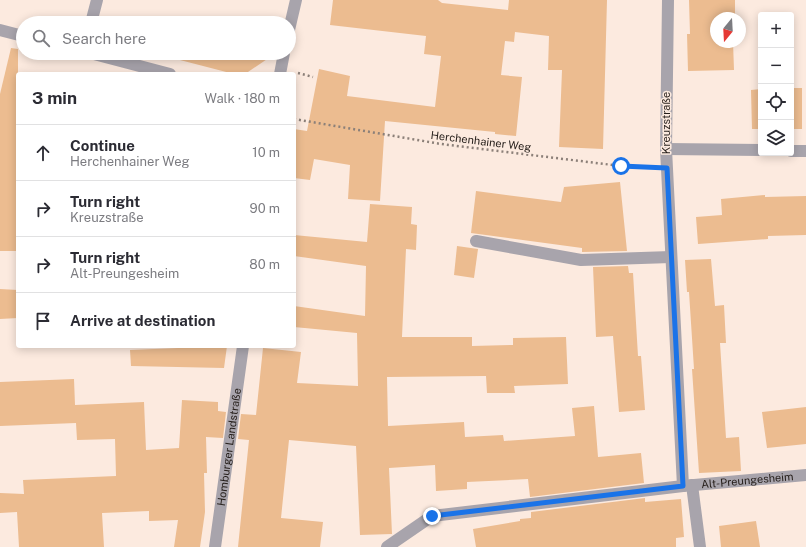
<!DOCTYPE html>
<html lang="en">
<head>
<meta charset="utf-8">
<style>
  :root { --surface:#fff; --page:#f7f7f7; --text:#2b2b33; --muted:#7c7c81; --line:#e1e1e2 }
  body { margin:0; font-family:"Public Sans",sans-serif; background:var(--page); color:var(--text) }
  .controls { position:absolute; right:12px; top:12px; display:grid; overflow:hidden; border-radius:4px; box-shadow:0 2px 10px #0003 }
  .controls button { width:36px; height:36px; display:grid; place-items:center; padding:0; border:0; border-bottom:1px solid var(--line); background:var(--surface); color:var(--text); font:20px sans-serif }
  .compass { position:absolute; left:710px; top:12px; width:36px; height:36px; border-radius:50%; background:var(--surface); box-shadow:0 2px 10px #0003; rotate:198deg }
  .stop { position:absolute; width:12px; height:12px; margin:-9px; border:3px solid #1a73e8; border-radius:50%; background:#fff }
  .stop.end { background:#1a73e8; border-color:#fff; box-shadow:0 1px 4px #0008 }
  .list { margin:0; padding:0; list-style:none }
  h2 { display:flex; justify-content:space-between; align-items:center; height:52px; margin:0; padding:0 16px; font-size:17px }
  h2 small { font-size:13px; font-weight:400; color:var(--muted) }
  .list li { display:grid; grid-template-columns:26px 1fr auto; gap:12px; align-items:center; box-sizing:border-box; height:56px; padding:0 16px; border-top:1px solid var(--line) }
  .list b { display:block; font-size:15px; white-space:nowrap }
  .list p { margin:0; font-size:13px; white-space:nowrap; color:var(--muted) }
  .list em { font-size:13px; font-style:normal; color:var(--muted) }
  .icon { flex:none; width:22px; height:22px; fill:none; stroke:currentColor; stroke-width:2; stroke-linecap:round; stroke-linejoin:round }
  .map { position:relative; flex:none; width:806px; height:547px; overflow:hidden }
  .search { position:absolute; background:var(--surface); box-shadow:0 2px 10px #0003; left:16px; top:16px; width:280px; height:44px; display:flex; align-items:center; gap:10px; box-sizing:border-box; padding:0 14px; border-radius:22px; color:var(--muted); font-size:15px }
  .panel { position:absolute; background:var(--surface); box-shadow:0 2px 10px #0003; left:16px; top:72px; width:280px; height:276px; border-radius:4px }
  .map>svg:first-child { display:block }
  .building { fill:#ecbc90 }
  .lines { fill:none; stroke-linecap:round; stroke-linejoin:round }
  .path { stroke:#8c8079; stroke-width:2.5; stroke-dasharray:2 3; stroke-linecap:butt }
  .minor { stroke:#a8a4ac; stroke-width:12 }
  .route { stroke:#1a73e8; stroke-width:5 }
  .labels { text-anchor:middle; stroke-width:3; stroke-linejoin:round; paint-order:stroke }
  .street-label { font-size:11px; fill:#241d19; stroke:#fceadf }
</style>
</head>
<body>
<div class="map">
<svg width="806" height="547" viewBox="0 0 806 547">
  <rect width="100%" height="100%" fill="#fceadf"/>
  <!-- building -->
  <g class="building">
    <polygon points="333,0 438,0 442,3 508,10 509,0 607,0 603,149 559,147 562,70 548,70 549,36 515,32 514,42 505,41 501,75 522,77 516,136 495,134 495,132 385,121 380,201 348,199 350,165 314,159 310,180 294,178 294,129 307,131 319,69 350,76 347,96 435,107 441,56 424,54 426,36 330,25"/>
    <polygon points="689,0 735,0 735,18 716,18 716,42 733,42 734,70 688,71 687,34 690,34"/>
    <polygon points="11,48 18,49 18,251 0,251 0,94"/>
    <polygon points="177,53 276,53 245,74 234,74 176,59"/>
    <rect x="791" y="88" width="11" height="41"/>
    <polygon points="761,89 761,129 752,129 751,90"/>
    <polygon points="620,182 627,251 582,252 582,248 471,233 476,191 561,202 564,187"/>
    <polygon points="765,195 765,197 806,196 806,235 768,236 768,239 698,244 696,217 722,215 721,199"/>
    <polygon points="370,204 412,207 411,224 417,225 416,250 406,249 402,337 472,337 472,346 513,345 513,338 566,337 568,384 514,386 515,393 487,393 486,376 387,377 388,426 464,422 465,437 503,435 504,441 575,436 572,408 594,406 598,457 641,453 644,483 530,497 528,479 467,482 467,489 436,491 435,465 389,468 392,534 360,535 356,446 289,440 281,518 323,522 320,547 238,547 249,440 238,439 241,414 256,415 263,348 301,352 297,383 358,386 357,333 294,327 294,306 365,316 366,266 294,256 294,235 367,242"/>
    <polygon points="457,246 478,249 474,278 454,275"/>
    <polygon points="711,259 715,306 724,305 726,343 720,343 726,438 739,437 741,471 699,473 692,369 694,369 689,292 687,292 685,260"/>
    <polygon points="628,266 629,273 633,273 638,356 641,356 645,410 619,412 613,336 596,337 593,267"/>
    <polygon points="0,289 18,290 18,318 0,319"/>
    <polygon points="178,346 227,346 224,368 131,366 130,350 178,348"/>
    <polygon points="74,379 75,405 144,402 146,450 179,448 182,400 218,402 218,411 226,412 223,438 206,437 207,473 204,473 205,512 200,547 174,547 178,520 149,521 149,511 102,513 104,547 19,547 17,512 0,513 0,493 24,494 23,480 116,476 115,439 77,440 76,423 0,426 0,382"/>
    <polygon points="806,407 806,444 767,448 762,412"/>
    <polygon points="645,498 645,502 681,499 684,537 676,538 676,547 476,547 473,529 520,521 520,519 531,518 531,512"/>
    <polygon points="756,521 760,547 721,547 719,526"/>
  </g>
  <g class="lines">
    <!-- path -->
    <g class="path">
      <polyline points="298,73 313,77"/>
      <polyline points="294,119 441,144 621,166 650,167"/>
    </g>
    <!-- minor -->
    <g class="minor">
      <polyline points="668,0 666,149 683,486"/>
      <polyline points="91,23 97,0"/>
      <polyline points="0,30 23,36"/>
      <polyline points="289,30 296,0"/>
      <polyline points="90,53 170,74"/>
      <polyline points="280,74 284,53"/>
      <polyline points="666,149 761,150"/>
      <polyline points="791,151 806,151"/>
      <polyline points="476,241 581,260 671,257"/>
      <polyline points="692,485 700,547"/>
      <path id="s1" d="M215,547L243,346"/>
      <path id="s2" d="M387,547L432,516L683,486L806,475"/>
    </g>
  </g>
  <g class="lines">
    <!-- route -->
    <polyline class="route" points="432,516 683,486 667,168 621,166"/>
  </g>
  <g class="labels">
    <!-- street labels -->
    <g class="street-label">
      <text transform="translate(666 123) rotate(-90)" y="4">Kreuzstraße</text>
      <text transform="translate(481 141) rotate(7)" y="4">Herchenhainer Weg</text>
      <text dy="4" stroke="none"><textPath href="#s1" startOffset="101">Homburger Landstraße</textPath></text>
      <text dy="4" stroke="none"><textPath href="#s2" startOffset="372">Alt-Preungesheim</textPath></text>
    </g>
  </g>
</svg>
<div class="controls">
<button>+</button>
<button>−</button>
<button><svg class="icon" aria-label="locate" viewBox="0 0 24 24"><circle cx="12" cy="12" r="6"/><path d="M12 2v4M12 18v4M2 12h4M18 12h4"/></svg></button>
<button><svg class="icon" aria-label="layers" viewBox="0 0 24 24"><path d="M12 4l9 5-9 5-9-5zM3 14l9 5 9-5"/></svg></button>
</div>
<svg class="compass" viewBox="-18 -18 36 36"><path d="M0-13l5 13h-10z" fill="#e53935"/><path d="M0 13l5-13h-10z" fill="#7c7c81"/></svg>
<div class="stop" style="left:621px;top:166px"></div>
<div class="stop end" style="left:432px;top:516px"></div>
<div class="search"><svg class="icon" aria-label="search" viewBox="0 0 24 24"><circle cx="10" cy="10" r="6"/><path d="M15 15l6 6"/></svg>Search here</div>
<section class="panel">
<h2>3 min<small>Walk · 180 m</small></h2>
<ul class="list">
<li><svg class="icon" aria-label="ahead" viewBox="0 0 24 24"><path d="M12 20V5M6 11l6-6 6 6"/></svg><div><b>Continue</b><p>Herchenhainer Weg</p></div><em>10 m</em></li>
<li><svg class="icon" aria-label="right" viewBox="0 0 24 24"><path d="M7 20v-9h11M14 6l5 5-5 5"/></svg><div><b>Turn right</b><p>Kreuzstraße</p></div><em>90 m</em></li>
<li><svg class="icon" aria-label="right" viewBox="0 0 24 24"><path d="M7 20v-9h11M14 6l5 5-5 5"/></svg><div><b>Turn right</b><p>Alt-Preungesheim</p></div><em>80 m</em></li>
<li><svg class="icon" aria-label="arrive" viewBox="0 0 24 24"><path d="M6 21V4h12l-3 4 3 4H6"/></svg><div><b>Arrive at destination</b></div></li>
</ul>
</section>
</div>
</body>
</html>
